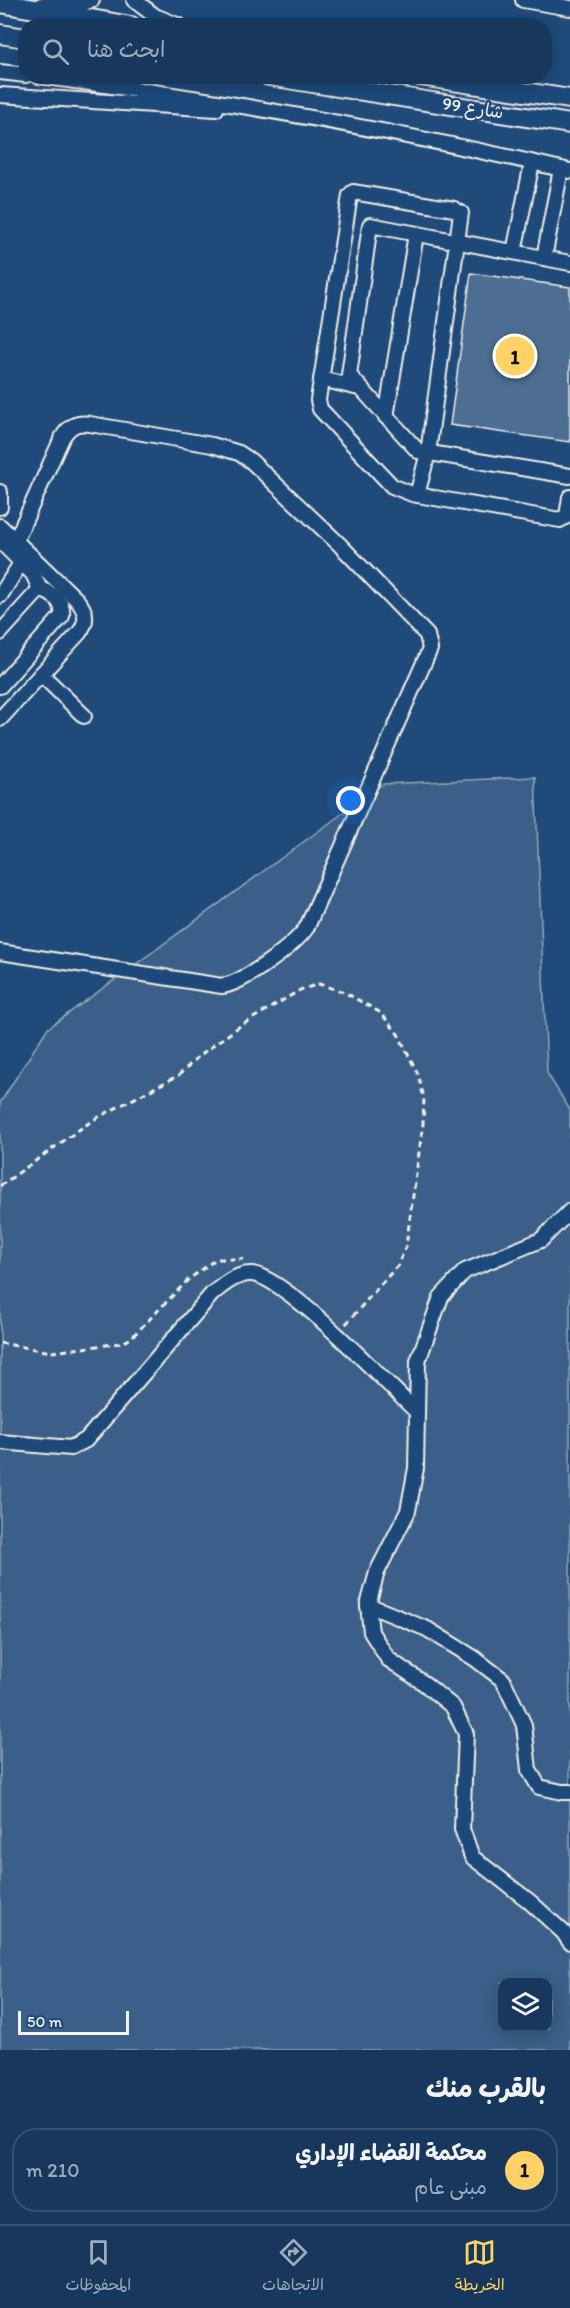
<!DOCTYPE html>
<html lang="ar">
<head>
<meta charset="utf-8">
<style>
  :root { --surface:#17385c; --page:#203f62; --text:#f1f3f6; --muted:#9eacbb; --line:#365272; --accent:#ffd166 }
  body { margin:0; font-family:Itim,"Playpen Sans Arabic",sans-serif; background:var(--page); color:var(--text); direction:rtl }
  .controls { position:absolute; right:18px; bottom:18px; display:grid; overflow:hidden; border-radius:12px; box-shadow:0 3px 15px #0003 }
  .controls button { width:54px; height:54px; display:grid; place-items:center; padding:0; border:0; border-bottom:2px solid var(--line); background:var(--surface); color:var(--text); font:30px sans-serif }
  .scale { position:absolute; left:18px; bottom:15px; width:111px; box-sizing:border-box; padding-left:6px; border:3px solid #f4f1e8; border-top:0; font-size:16px; line-height:21px; white-space:nowrap; color:#f4f1e8; -webkit-text-stroke:4px #1f4a7a; paint-order:stroke }
  .you { position:absolute; left:351px; top:801px; width:21px; height:21px; margin:-15px; border:4px solid #fff; border-radius:50%; background:#1a73e8; box-shadow:0 0 0 9px #1a73e833 }
  .badge { display:grid; place-items:center; width:39px; height:39px; border-radius:50%; background:var(--accent); color:#111; font-size:20px; font-weight:700 }
  .pin { position:absolute; translate:-50% -50%; border:3px solid #fff; box-shadow:0 2px 6px #0006 }
  .list { margin:0; padding:0; list-style:none }
  h2 { display:flex; justify-content:space-between; align-items:center; height:78px; margin:0; padding:0 24px; font-size:26px }
  h2 small { font-size:20px; font-weight:400; color:var(--muted) }
  .list li { display:grid; grid-template-columns:39px 1fr auto; gap:18px; align-items:center; box-sizing:border-box; height:84px; margin:0 12px 12px; padding:0 12px; border:2px solid var(--line); border-radius:24px }
  .list b { display:block; font-size:22px; white-space:nowrap }
  .list p { margin:0; font-size:20px; white-space:nowrap; color:var(--muted) }
  .list em { font-size:20px; font-style:normal; color:var(--muted) }
  .icon { flex:none; width:33px; height:33px; fill:none; stroke:currentColor; stroke-width:2; stroke-linecap:round; stroke-linejoin:round }
  .map { position:relative; flex:none; width:570px; height:2050px; overflow:hidden; direction:ltr }
  .search { position:absolute; background:var(--surface); box-shadow:0 3px 15px #0003; left:18px; right:18px; top:18px; height:66px; display:flex; align-items:center; gap:15px; box-sizing:border-box; padding:0 21px; border-radius:24px; color:var(--muted); font-size:22px }
  .sheet { height:174px; background:var(--surface) }
  nav { display:flex; justify-content:space-around; align-items:center; box-sizing:border-box; height:84px; border-top:2px solid var(--line); background:var(--surface); font-size:16px; color:var(--muted) }
  nav a { display:grid; justify-items:center; gap:3px }
  nav .on { color:var(--accent) }
  .map>svg:first-child { display:block }
  .green { fill:#3a5f88; stroke:#97a8b8; stroke-width:1.5; fill-rule:evenodd }
  .building { fill:#4d6e92; stroke:#f4f1e8; stroke-width:1.5 }
  .lines { fill:none; stroke-linecap:round; stroke-linejoin:round }
  .minor-casing { stroke:#f4f1e8; stroke-width:18 }
  .major-casing { stroke:#f4f1e8; stroke-width:22 }
  .path { stroke:#f4f1e8; stroke-width:3; stroke-dasharray:6 4.5; stroke-linecap:butt }
  .minor { stroke:#1f4a7a; stroke-width:14 }
  .major { stroke:#1f4a7a; stroke-width:18 }
  .labels { text-anchor:middle; stroke-width:4.5; stroke-linejoin:round; paint-order:stroke }
  .street-label { font-size:18px; fill:#f4f1e8; stroke:#1f4a7a }
</style>
</head>
<body>
<div class="map">
<svg width="570" height="2050" viewBox="0 0 570 2050">
  <rect width="100%" height="100%" fill="#1f4a7a"/>
  <filter id="ink" filterUnits="userSpaceOnUse"><feTurbulence type="fractalNoise" baseFrequency=".0167" numOctaves="2"/><feDisplacementMap in="SourceGraphic" scale="12" xChannelSelector="R" yChannelSelector="G"/><feConvolveMatrix kernelMatrix="1 2 1 2 8 2 1 2 1" color-interpolation-filters="sRGB"/></filter>
  <g filter="url(#ink)">
    <!-- green -->
    <path class="green" d="M535,777L547,1073L570,1110V2050H0V1103L47,1029L383,784ZM502,1982H548V2028H502Z"/>
    <!-- building -->
    <polygon class="building" points="471,273 570,287 570,442 450,425"/>
    <g class="lines">
      <defs>
        <g id="minor">
          <polyline points="134,0 155,16 180,26"/>
          <polyline points="523,0 570,8"/>
          <polyline points="41,5 84,3 92,0"/>
          <polyline points="0,72 26,75"/>
          <path d="M38,76C217,99 394,130 570,171"/>
          <polyline points="0,95 216,109"/>
          <polyline points="514,252 532,163"/>
          <polyline points="544,258 561,169"/>
          <polyline points="570,263 370,225 349,375 418,451 570,476"/>
          <polyline points="321,379 359,388"/>
          <polyline points="386,417 416,234"/>
          <polyline points="0,492 0,507"/>
          <polyline points="417,495 428,453 461,213 454,209 353,192 350,195 318,400 320,409 392,486 412,494 560,520 567,516 570,497"/>
          <path d="M0,526L77,600C87,612 88,621 79,633L0,719"/>
          <polyline points="0,541 33,574 40,589"/>
          <polyline points="0,596 21,563"/>
          <polyline points="0,633 40,589"/>
          <polyline points="41,674 84,716"/>
          <path d="M0,686L62,616C64,601 53,594 40,589"/>
          <path d="M0,952L222,986C244,983 295,945 307,927L430,649L427,635L339,544L251,461L239,453L212,445L90,424C76,422 69,426 62,438L15,542"/>
          <polyline points="570,1211 541,1240 465,1271 441,1297 418,1361 416,1468 408,1511 377,1572 368,1605 371,1632 388,1659 425,1684 453,1707 466,1734 462,1829 472,1857 529,1901 563,1932 570,1942"/>
          <path d="M0,1442L71,1448L86,1440L212,1294C223,1285 237,1273 252,1274C286,1277 388,1385 417,1412"/>
          <polyline points="368,1605 427,1629 474,1658 503,1680 524,1725 529,1770 539,1787 562,1792 570,1792"/>
        </g>
        <g id="major">
          <polyline points="0,3 131,26"/>
          <polyline points="0,34 26,38"/>
          <polyline points="269,76 570,124"/>
          <polyline points="420,76 570,99"/>
        </g>
      </defs>
      <!-- minor casing -->
      <use href="#minor" class="minor-casing"/>
      <!-- major casing -->
      <use href="#major" class="major-casing"/>
      <!-- path -->
      <g class="path">
        <polyline points="0,1186 93,1120 179,1075 200,1055 240,1026 300,990 319,984 344,992 381,1013 398,1034 418,1074 424,1098 423,1124 406,1246 398,1265 345,1325"/>
        <polyline points="0,1343 52,1352 121,1343 130,1339 188,1280 216,1259 243,1259"/>
      </g>
      <!-- minor -->
      <use href="#minor" class="minor"/>
      <!-- major -->
      <use href="#major" class="major"/>
    </g>
  </g>
  <g class="labels">
    <!-- street labels -->
    <g class="street-label">
      <text transform="translate(473 108) rotate(9)" y="6">99 شارع</text>
    </g>
  </g>
</svg>
<div class="controls">
<button><svg class="icon" aria-label="layers" viewBox="0 0 24 24"><path d="M12 4l9 5-9 5-9-5zM3 14l9 5 9-5"/></svg></button>
</div>
<div class="scale">50 m</div>
<div class="you"></div>
<div class="pin badge" style="left:515px;top:356px">1</div>
<div class="search"><svg class="icon" aria-label="search" viewBox="0 0 24 24"><circle cx="10" cy="10" r="6"/><path d="M15 15l6 6"/></svg>ابحث هنا</div>
</div>
<section class="sheet">
<h2>بالقرب منك<small></small></h2>
<ul class="list">
<li><span class="badge">1</span><div><b>محكمة القضاء الإداري</b><p>مبنى عام</p></div><em>210 m</em></li>
</ul>
</section>
<nav>
<a class="on"><svg class="icon" aria-label="map" viewBox="0 0 24 24"><path d="M3 6l6-2 6 2 6-2v14l-6 2-6-2-6 2zM9 4v14M15 6v14"/></svg>الخريطة</a>
<a><svg class="icon" aria-label="directions" viewBox="0 0 24 24"><path d="M12 3l9 9-9 9-9-9zM9 14v-3h6M13 9l2 2-2 2"/></svg>الاتجاهات</a>
<a><svg class="icon" aria-label="saved" viewBox="0 0 24 24"><path d="M7 4h10v16l-5-4-5 4z"/></svg>المحفوظات</a>
</nav>
</body>
</html>
